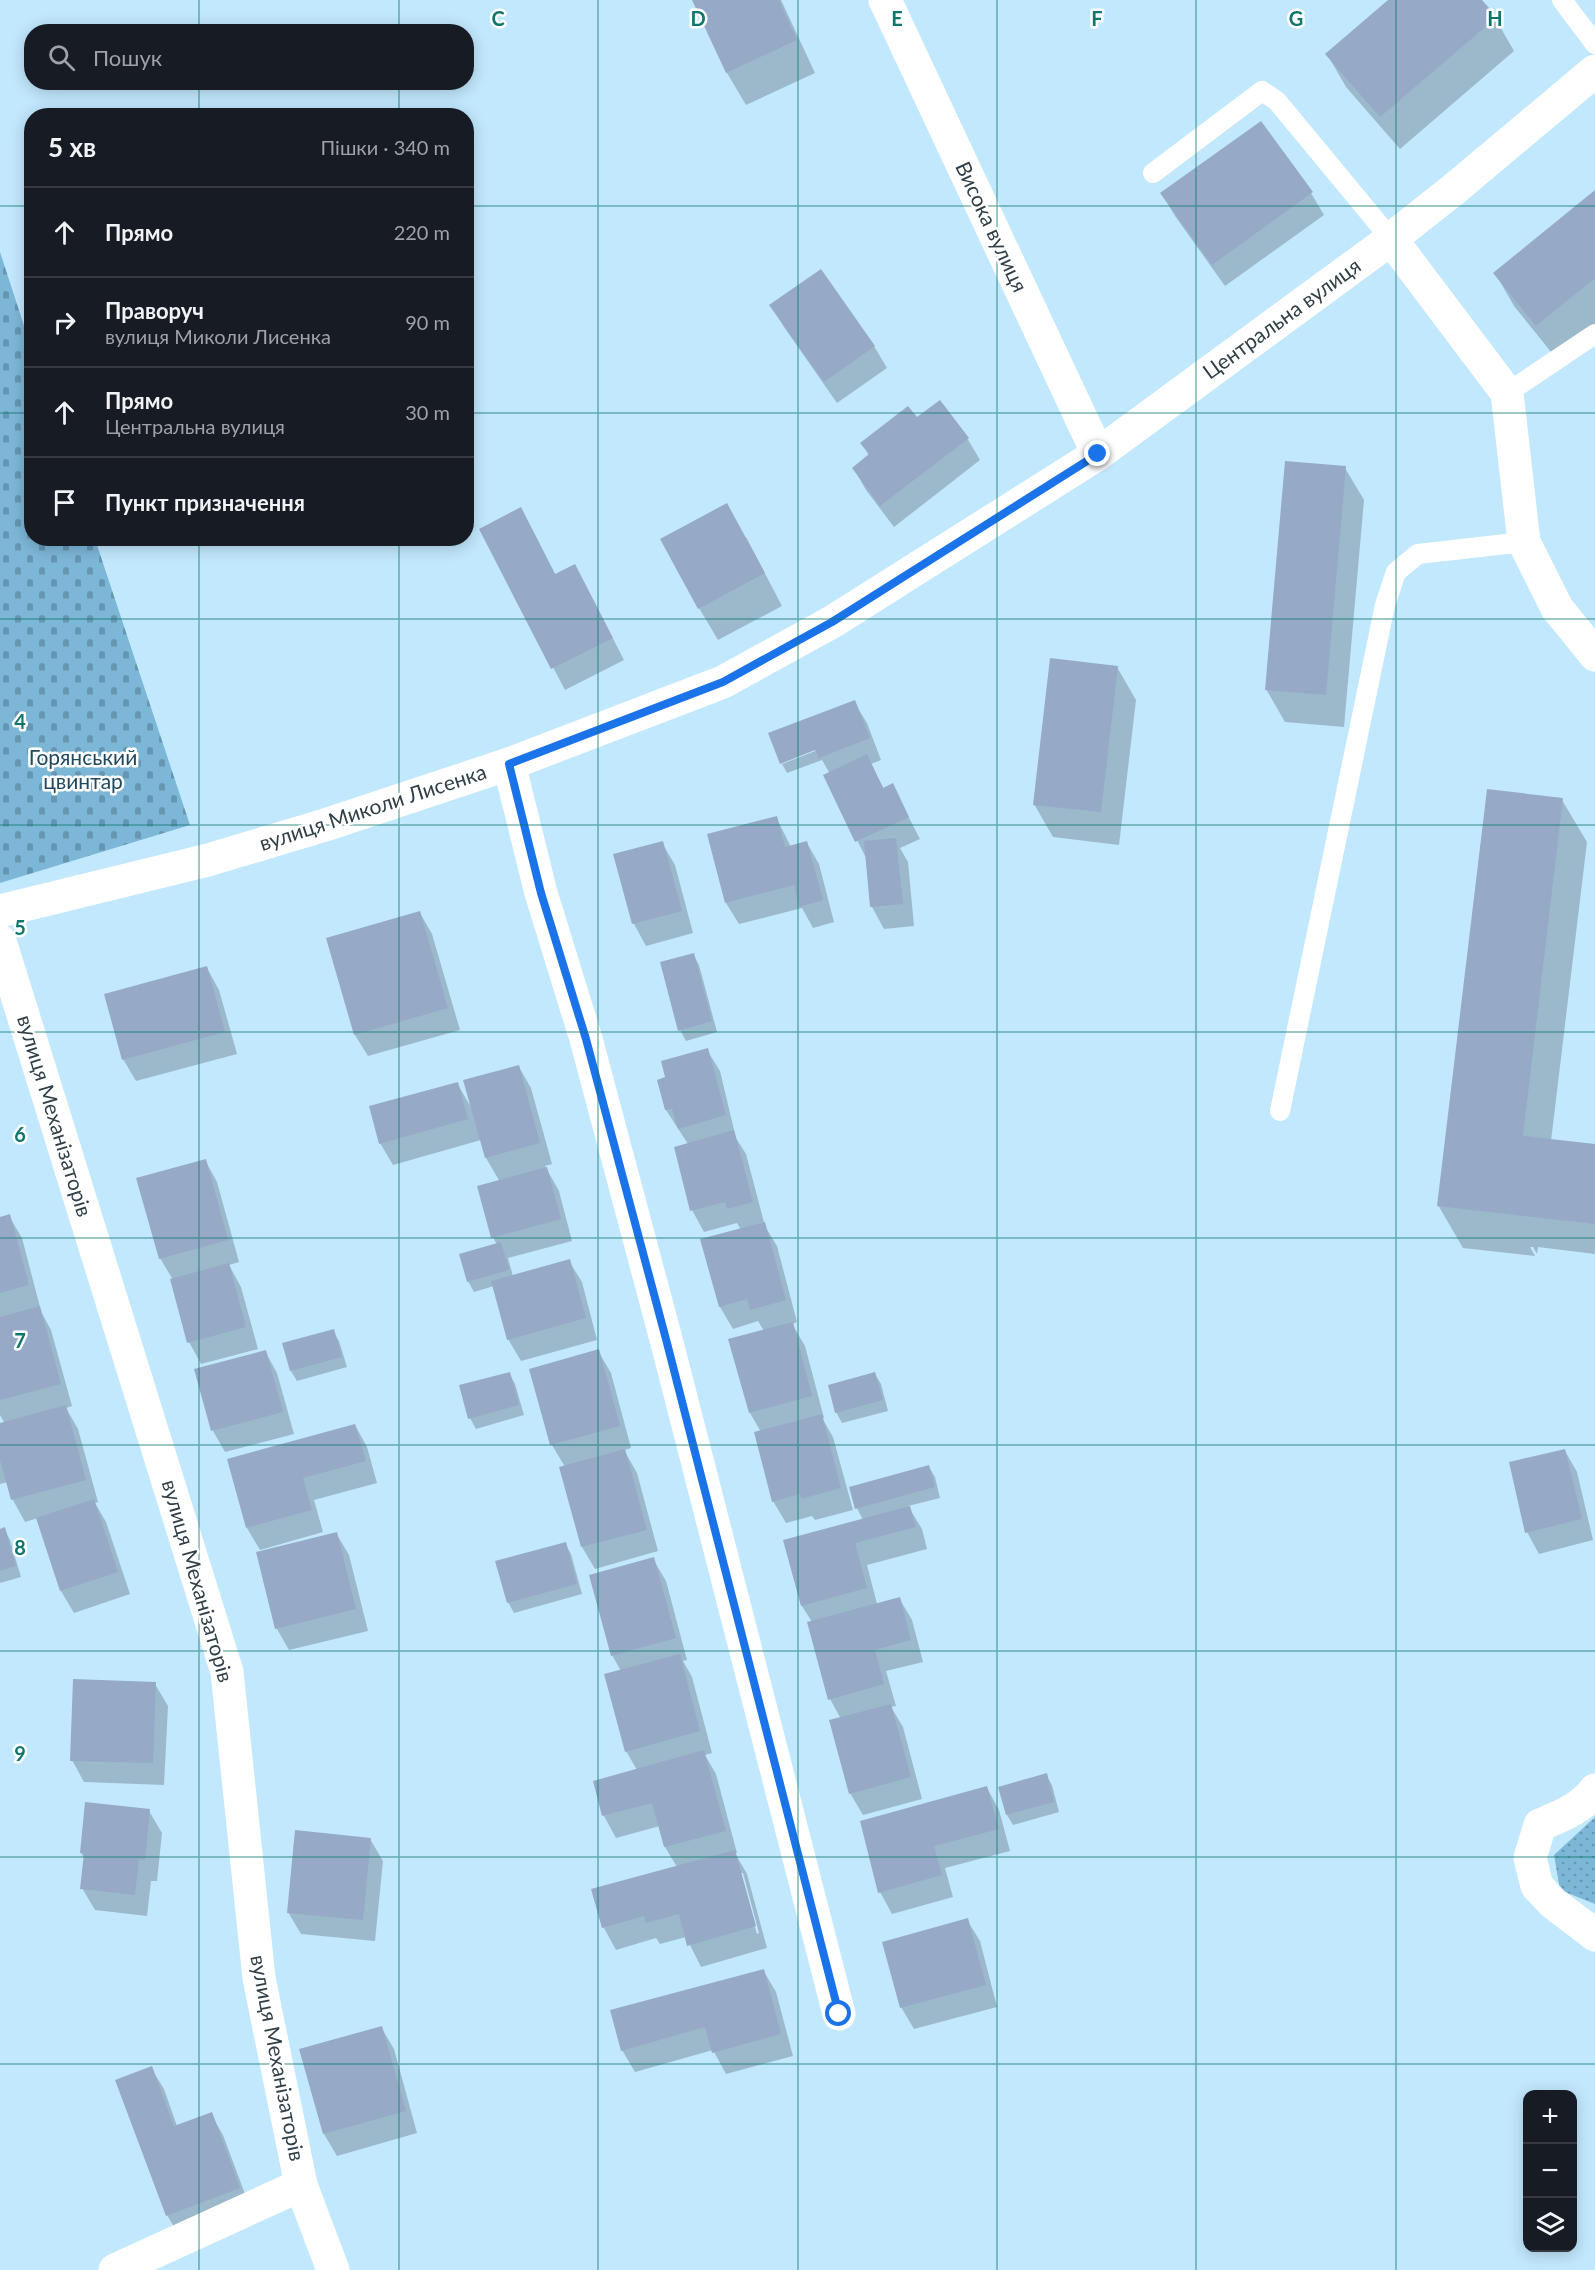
<!DOCTYPE html>
<html lang="uk">
<head>
<meta charset="utf-8">
<style>
  :root { --surface:#171b24; --page:#242831; --text:#f1f3f6; --muted:#9ea1a6; --line:#363941 }
  body { margin:0; font-family:Lato,sans-serif; background:var(--page); color:var(--text) }
  .controls { position:absolute; right:18px; bottom:18px; display:grid; overflow:hidden; border-radius:12px; box-shadow:0 3px 15px #0003 }
  .controls button { width:54px; height:54px; display:grid; place-items:center; padding:0; border:0; border-bottom:2px solid var(--line); background:var(--surface); color:var(--text); font:30px sans-serif }
  .stop { position:absolute; width:18px; height:18px; margin:-14px; border:4px solid #1a73e8; border-radius:50%; background:#fff }
  .stop.end { background:#1a73e8; border-color:#fff; box-shadow:0 2px 6px #0008 }
  .list { margin:0; padding:0; list-style:none }
  h2 { display:flex; justify-content:space-between; align-items:center; height:78px; margin:0; padding:0 24px; font-size:26px }
  h2 small { font-size:20px; font-weight:400; color:var(--muted) }
  .list li { display:grid; grid-template-columns:39px 1fr auto; gap:18px; align-items:center; box-sizing:border-box; height:90px; padding:0 24px; border-top:2px solid var(--line) }
  .list b { display:block; font-size:22px; white-space:nowrap }
  .list p { margin:0; font-size:20px; white-space:nowrap; color:var(--muted) }
  .list em { font-size:20px; font-style:normal; color:var(--muted) }
  .icon { flex:none; width:33px; height:33px; fill:none; stroke:currentColor; stroke-width:2; stroke-linecap:round; stroke-linejoin:round }
  .map { position:relative; flex:none; width:1595px; height:2270px; overflow:hidden }
  .search { position:absolute; background:var(--surface); box-shadow:0 3px 15px #0003; left:24px; top:24px; width:450px; height:66px; display:flex; align-items:center; gap:15px; box-sizing:border-box; padding:0 21px; border-radius:24px; color:var(--muted); font-size:22px }
  .panel { position:absolute; background:var(--surface); box-shadow:0 3px 15px #0003; left:24px; top:108px; width:450px; height:438px; border-radius:24px }
  .map>svg:first-child { display:block }
  .green { fill:url(#green-dots) }
  .cemetery { fill:url(#cemetery-stones) }
  .shadow { fill:#0003; fill-rule:evenodd }
  .building { fill:#96aac8 }
  .lines { fill:none; stroke-linecap:round; stroke-linejoin:round }
  .lane { stroke:#fff; stroke-width:20 }
  .street { stroke:#fff; stroke-width:33 }
  .secondary { stroke:#fff; stroke-width:33 }
  .route { stroke:#1a73e8; stroke-width:8 }
  .grid { fill:none; stroke:#0f766e; stroke-width:1.5; stroke-opacity:0.55 }
  .labels { text-anchor:middle; stroke-width:5; stroke-linejoin:round; paint-order:stroke }
  .street-label { font-size:21px; fill:#303f48; stroke:#fff }
  .park-label { font-size:21px; fill:#204960; stroke:#fff }
  .grid-label { font-size:20px; text-anchor:middle; font-weight:bold; fill:#0f766e; stroke:#fff; stroke-width:5; stroke-linejoin:round; paint-order:stroke }
</style>
</head>
<body>
<div class="map">
<svg width="1595" height="2270" viewBox="0 0 1595 2270">
  <defs>
    <pattern id="green-dots" width="8" height="8" patternUnits="userSpaceOnUse" patternTransform="scale(1.5)"><rect width="8" height="8" fill="#7db7d8"/><path d="M2 2h.1M6 6h.1" fill="none" stroke="#6796b1" stroke-width="1.8" stroke-linecap="round"/></pattern>
    <pattern id="cemetery-stones" width="16" height="16" patternUnits="userSpaceOnUse" patternTransform="scale(1.5)"><rect width="16" height="16" fill="#7db7d8"/><path d="M2 7V4a2 2 0 0 1 4 0v3zM10 15v-3a2 2 0 0 1 4 0v3z" fill="#6796b1"/></pattern>
  </defs>
  <rect width="100%" height="100%" fill="#c2e8fe"/>
  <!-- green -->
  <polygon class="green" points="1595,1817 1595,1904 1560,1890 1554,1855"/>
  <!-- cemetery -->
  <polygon class="cemetery" points="0,252 31,347 32,538 95,539 190,825 0,883"/>
  <!-- shadow -->
  <g class="shadow">
    <polygon points="694,0 781,0 815,73 746,105 727,73"/>
    <polygon points="1390,0 1480,0 1495,18 1514,51 1400,149 1346,87 1327,54"/>
    <polygon points="1595,192 1595,326 1556,358 1514,306 1495,273"/>
    <polygon points="1311,193 1324,215 1225,286 1175,216 1162,194"/>
    <polygon points="771,305 874,346 887,368 837,403 784,327"/>
    <polygon points="917,420 967,438 980,460 894,527 866,490 854,469 869,456 862,443"/>
    <polygon points="1345,468 1364,500 1344,727 1285,722 1266,689"/>
    <polygon points="481,530 533,531 556,576 587,588 624,660 565,690"/>
    <polygon points="746,537 782,606 718,640 699,608"/>
    <polygon points="1117,667 1136,700 1119,845 1053,837 1034,804"/>
    <polygon points="854,702 867,723 881,760 871,764 884,789 892,785 920,839 900,848 908,862 914,926 884,929 872,907 867,860 825,776 830,774 822,760 787,773 782,764 823,748"/>
    <polygon points="1562,800 1587,842 1551,1141 1595,1146 1595,1254 1538,1247 1537,1254 1533,1247 1530,1247 1535,1256 1463,1248 1438,1205"/>
    <polygon points="776,817 791,847 807,843 819,864 834,922 813,928 802,908 739,924 726,903"/>
    <polygon points="662,843 675,865 693,933 646,946 634,924 615,855"/>
    <polygon points="420,913 432,934 460,1030 368,1056 355,1035"/>
    <polygon points="693,954 699,965 717,1032 686,1041 680,1030"/>
    <polygon points="207,968 219,990 237,1054 136,1081 123,1059"/>
    <polygon points="707,1050 720,1071 736,1138 746,1154 765,1226 777,1246 797,1322 792,1324 805,1346 824,1418 822,1418 833,1437 853,1510 815,1520 812,1516 786,1523 773,1501 761,1432 750,1413 764,1331 758,1321 733,1329 720,1307 702,1240 741,1230 737,1223 704,1232 692,1210 688,1144 666,1110 659,1081 667,1078"/>
    <polygon points="519,1067 531,1088 552,1164 545,1166 559,1191 572,1241 508,1258 513,1276 569,1261 582,1282 597,1340 521,1361 508,1339 494,1286 474,1292 468,1281 497,1245 493,1237 500,1182 486,1158 481,1140 393,1165 380,1143 457,1083 472,1109"/>
    <polygon points="205,1160 217,1182 239,1262 229,1265 241,1287 258,1349 201,1364 189,1342 173,1280 160,1258"/>
    <polygon points="9,1216 22,1238 40,1307 39,1308 51,1330 72,1406 66,1408 78,1429 98,1502 95,1503 106,1522 130,1594 74,1613 61,1591 38,1518 25,1522 13,1500 8,1482 0,1484 0,1425 4,1422 0,1415 0,1219"/>
    <polygon points="333,1331 339,1341 347,1367 297,1381 291,1371"/>
    <polygon points="265,1351 277,1373 294,1434 225,1452 213,1431"/>
    <polygon points="598,1351 611,1373 631,1448 624,1450 637,1473 658,1551 595,1569 582,1547 561,1468 565,1467 552,1445 531,1370"/>
    <polygon points="509,1373 515,1384 524,1415 476,1429 470,1418"/>
    <polygon points="875,1374 881,1384 888,1411 842,1423 836,1412"/>
    <polygon points="355,1425 367,1447 377,1483 314,1500 323,1532 260,1550 247,1528"/>
    <polygon points="1565,1451 1577,1472 1593,1540 1539,1554 1527,1532"/>
    <polygon points="929,1467 935,1477 940,1498 908,1506 922,1529 927,1549 867,1565 877,1604 899,1598 912,1620 923,1662 886,1671 896,1706 891,1707 903,1727 922,1799 863,1815 850,1793 841,1719 830,1699 812,1622 802,1606 785,1541 863,1520 857,1508"/>
    <polygon points="4,1529 10,1540 21,1577 0,1583 0,1530"/>
    <polygon points="336,1533 349,1555 368,1631 289,1650 277,1629 258,1553"/>
    <polygon points="565,1543 571,1554 582,1594 514,1613 508,1602"/>
    <path d="M653,1559L666,1581L687,1660L683,1661L692,1677L712,1753L705,1755L716,1774L737,1853H735L747,1874L767,1948L701,1967L686,1937L660,1944L656,1938L616,1950L604,1928L593,1890L677,1867L665,1847L660,1826L616,1838L604,1816L595,1782L637,1770L626,1751L621,1671L612,1655ZM740,1873H743L759,1933L757,1934Z"/>
    <polygon points="155,1684 168,1706 164,1785 84,1782 72,1760"/>
    <polygon points="1046,1775 1052,1785 1059,1812 1013,1825 1007,1815"/>
    <polygon points="987,1788 999,1810 1010,1851 945,1868 953,1897 892,1914 880,1892"/>
    <polygon points="149,1811 162,1833 157,1881 151,1881 147,1916 95,1910 82,1888 85,1859 81,1853"/>
    <polygon points="370,1839 383,1861 375,1941 301,1934 288,1912"/>
    <polygon points="967,1920 980,1941 997,2007 914,2029 901,2007"/>
    <polygon points="763,1970 776,1992 793,2056 726,2074 713,2050 635,2072 622,2050"/>
    <polygon points="381,2027 394,2049 417,2133 337,2156 324,2134 301,2050"/>
    <polygon points="151,2068 164,2089 177,2126 211,2114 223,2135 251,2210 180,2237 167,2215"/>
  </g>
  <!-- building -->
  <g class="building">
    <polygon points="692,0 779,0 797,40 726,73"/>
    <polygon points="1388,0 1482,0 1497,17 1380,117 1325,54"/>
    <polygon points="1261,121 1313,192 1212,265 1160,193"/>
    <polygon points="1595,190 1595,278 1536,326 1493,273"/>
    <polygon points="821,269 875,346 824,382 769,305"/>
    <polygon points="940,400 969,438 880,506 852,468 869,454 860,443 908,406 917,417"/>
    <polygon points="1285,461 1346,466 1326,695 1265,690"/>
    <polygon points="727,503 765,573 698,609 660,539"/>
    <polygon points="521,507 555,574 575,564 613,638 551,669 479,529"/>
    <polygon points="1050,658 1118,666 1101,812 1033,805"/>
    <polygon points="855,700 870,738 819,758 815,750 780,764 768,733"/>
    <polygon points="867,754 883,788 893,783 909,817 855,842 823,775"/>
    <polygon points="1487,789 1563,798 1523,1136 1595,1144 1595,1224 1437,1206"/>
    <polygon points="777,816 785,847 807,841 823,900 799,907 794,885 725,903 707,834"/>
    <polygon points="896,838 903,904 870,907 864,841"/>
    <polygon points="663,841 682,911 632,924 613,854"/>
    <polygon points="420,911 448,1008 354,1035 326,938"/>
    <polygon points="694,953 712,1021 678,1031 660,962"/>
    <polygon points="207,966 225,1032 122,1060 104,994"/>
    <polygon points="708,1048 726,1115 678,1129 672,1109 665,1110 657,1080 665,1077 661,1061"/>
    <polygon points="519,1065 540,1143 485,1158 463,1080"/>
    <polygon points="458,1082 468,1119 379,1144 369,1106"/>
    <polygon points="734,1130 753,1202 727,1209 725,1202 690,1211 674,1147"/>
    <polygon points="206,1159 228,1240 159,1259 136,1178"/>
    <polygon points="547,1167 561,1219 491,1238 477,1186"/>
    <polygon points="10,1214 29,1285 0,1293 0,1217"/>
    <polygon points="765,1222 786,1300 750,1310 747,1299 719,1307 700,1239"/>
    <polygon points="501,1242 509,1270 467,1282 459,1254"/>
    <polygon points="570,1259 586,1318 507,1340 491,1281"/>
    <polygon points="229,1263 246,1327 187,1343 170,1279"/>
    <polygon points="40,1306 61,1384 0,1400 0,1317"/>
    <polygon points="793,1322 812,1396 749,1413 728,1339"/>
    <polygon points="334,1329 342,1357 290,1371 282,1343"/>
    <polygon points="599,1349 620,1426 550,1445 529,1369"/>
    <polygon points="266,1350 283,1412 211,1431 194,1369"/>
    <polygon points="510,1372 519,1405 468,1419 459,1385"/>
    <polygon points="875,1372 883,1400 835,1413 828,1385"/>
    <polygon points="66,1405 86,1480 11,1500 0,1460 0,1423"/>
    <polygon points="822,1414 841,1488 801,1499 800,1494 772,1502 754,1432"/>
    <polygon points="355,1424 366,1461 303,1478 312,1510 246,1528 227,1459"/>
    <polygon points="625,1449 647,1530 581,1547 559,1467"/>
    <polygon points="1565,1449 1582,1519 1525,1533 1509,1462"/>
    <polygon points="929,1465 935,1487 855,1509 849,1487"/>
    <polygon points="94,1499 118,1572 60,1591 36,1518"/>
    <polygon points="910,1506 916,1527 855,1543 867,1588 801,1606 783,1540"/>
    <polygon points="5,1527 16,1566 0,1571 0,1529"/>
    <polygon points="337,1532 356,1609 275,1629 256,1552"/>
    <polygon points="566,1542 577,1584 507,1603 495,1561"/>
    <polygon points="654,1557 676,1638 611,1656 589,1575"/>
    <polygon points="900,1597 911,1640 875,1650 884,1684 828,1700 807,1622"/>
    <polygon points="680,1654 700,1731 625,1752 604,1674"/>
    <polygon points="73,1679 156,1682 153,1763 70,1761"/>
    <polygon points="891,1704 911,1777 849,1794 829,1720"/>
    <polygon points="704,1750 726,1831 664,1847 652,1803 602,1816 593,1781"/>
    <polygon points="1047,1773 1054,1802 1006,1815 998,1787"/>
    <polygon points="987,1786 999,1829 934,1846 942,1875 878,1893 860,1821"/>
    <polygon points="85,1802 150,1809 145,1860 139,1859 135,1895 80,1889 84,1853 80,1853"/>
    <polygon points="295,1830 371,1838 363,1920 287,1913"/>
    <polygon points="735,1850 756,1926 687,1946 679,1914 646,1923 644,1916 602,1928 591,1889"/>
    <polygon points="968,1918 986,1985 900,2008 882,1942"/>
    <polygon points="764,1969 781,2034 712,2053 705,2027 621,2051 610,2010"/>
    <polygon points="382,2026 406,2111 323,2134 299,2049"/>
    <polygon points="152,2066 174,2126 212,2112 240,2188 166,2216 115,2080"/>
  </g>
  <g class="lines">
    <!-- lane -->
    <g class="lane">
      <polyline points="1562,0 1595,44"/>
      <polyline points="1153,173 1262,91 1277,101 1391,239"/>
      <polyline points="1507,393 1595,334"/>
      <polyline points="1280,1111 1385,605 1396,572 1418,554 1524,542"/>
    </g>
    <!-- street -->
    <g class="street">
      <polyline points="885,0 1098,454"/>
      <polyline points="1391,239 1507,393 1524,542 1557,608 1595,655"/>
      <polyline points="509,764 541,893 586,1039 667,1343 839,2014"/>
      <polyline points="0,941 227,1672 259,1978 301,2185 333,2270"/>
      <path d="M1595,1790C1581,1809 1561,1816 1540,1825L1530,1858L1537,1886L1553,1903L1595,1935"/>
      <polyline points="115,2270 301,2185"/>
    </g>
    <!-- secondary -->
    <polyline class="secondary" points="0,911 208,860 325,825 509,764 723,682 832,622 1098,454 1391,239 1453,190 1595,71"/>
  </g>
  <g class="lines">
    <!-- route -->
    <polyline class="route" points="839,2014 667,1343 586,1039 541,893 509,764 723,682 832,622 1098,454"/>
  </g>
  <!-- grid -->
  <path class="grid" d="M199,0V32M399,0V32M598,0V2270M798,0V2270M997,0V2270M1196,0V2270M1396,0V2270M199,82V116M399,82V116M0,206H32M466,206H1595M0,413H32M466,413H1595M199,538V2270M399,538V2270M0,619H1595M0,825H1595M0,1032H1595M0,1238H1595M0,1445H1595M0,1651H1595M0,1857H1595M0,2064H1595"/>
  <g class="labels">
    <!-- street labels -->
    <g class="street-label">
      <text transform="translate(991 227) rotate(65)" y="7">Висока вулиця</text>
      <text transform="translate(1282 319) rotate(-36)" y="7">Центральна вулиця</text>
      <text transform="translate(373 808) rotate(-18)" y="7">вулиця Миколи Лисенка</text>
      <text transform="translate(54 1116) rotate(73)" y="7">вулиця Механізаторів</text>
      <text transform="translate(197 1581) rotate(74)" y="7">вулиця Механізаторів</text>
      <text transform="translate(277 2058) rotate(79)" y="7">вулиця Механізаторів</text>
    </g>
    <!-- park labels -->
    <g class="park-label">
      <text x="83" y="765">Горянський<tspan x="83" dy="24">цвинтар</tspan></text>
    </g>
  </g>
  <g class="grid-label">
    <text x="498" y="26">C</text>
    <text x="698" y="26">D</text>
    <text x="897" y="26">E</text>
    <text x="1097" y="26">F</text>
    <text x="1296" y="26">G</text>
    <text x="1495" y="26">H</text>
    <text x="20" y="729">4</text>
    <text x="20" y="935">5</text>
    <text x="20" y="1142">6</text>
    <text x="20" y="1348">7</text>
    <text x="20" y="1555">8</text>
    <text x="20" y="1761">9</text>
  </g>
</svg>
<div class="controls">
<button>+</button>
<button>−</button>
<button><svg class="icon" aria-label="layers" viewBox="0 0 24 24"><path d="M12 4l9 5-9 5-9-5zM3 14l9 5 9-5"/></svg></button>
</div>
<div class="stop" style="left:839px;top:2014px"></div>
<div class="stop end" style="left:1098px;top:454px"></div>
<div class="search"><svg class="icon" aria-label="search" viewBox="0 0 24 24"><circle cx="10" cy="10" r="6"/><path d="M15 15l6 6"/></svg>Пошук</div>
<section class="panel">
<h2>5 хв<small>Пішки · 340 m</small></h2>
<ul class="list">
<li><svg class="icon" aria-label="ahead" viewBox="0 0 24 24"><path d="M12 20V5M6 11l6-6 6 6"/></svg><div><b>Прямо</b></div><em>220 m</em></li>
<li><svg class="icon" aria-label="right" viewBox="0 0 24 24"><path d="M7 20v-9h11M14 6l5 5-5 5"/></svg><div><b>Праворуч</b><p>вулиця Миколи Лисенка</p></div><em>90 m</em></li>
<li><svg class="icon" aria-label="ahead" viewBox="0 0 24 24"><path d="M12 20V5M6 11l6-6 6 6"/></svg><div><b>Прямо</b><p>Центральна вулиця</p></div><em>30 m</em></li>
<li><svg class="icon" aria-label="arrive" viewBox="0 0 24 24"><path d="M6 21V4h12l-3 4 3 4H6"/></svg><div><b>Пункт призначення</b></div></li>
</ul>
</section>
</div>
</body>
</html>
